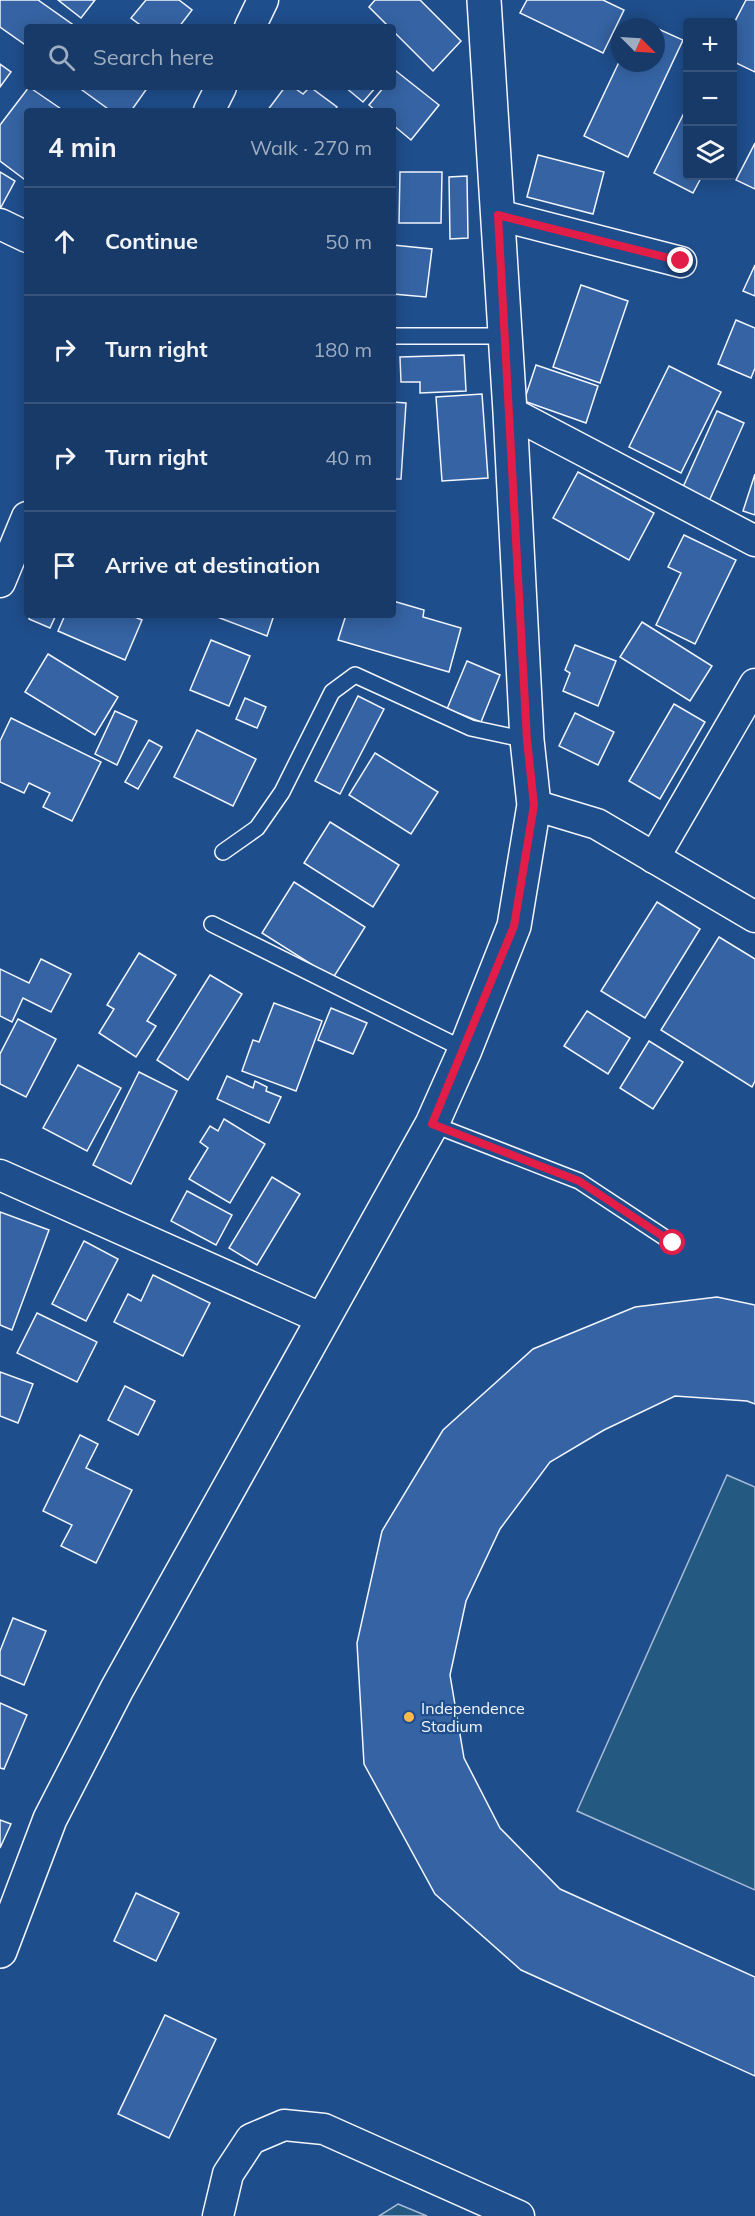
<!DOCTYPE html>
<html lang="en">
<head>
<meta charset="utf-8">
<style>
  :root { --surface:#173a69; --page:#244571; --text:#f1f3f6; --muted:#9eadc0; --line:#36547d }
  body { margin:0; font-family:Mulish,sans-serif; background:var(--page); color:var(--text) }
  .controls { position:absolute; right:18px; top:18px; display:grid; overflow:hidden; border-radius:6px; box-shadow:0 3px 15px #0003 }
  .controls button { width:54px; height:54px; display:grid; place-items:center; padding:0; border:0; border-bottom:2px solid var(--line); background:var(--surface); color:var(--text); font:30px sans-serif }
  .compass { position:absolute; left:611px; top:18px; width:54px; height:54px; border-radius:50%; background:var(--surface); box-shadow:0 3px 15px #0003; rotate:114deg }
  .stop { position:absolute; width:18px; height:18px; margin:-14px; border:4px solid #e11d48; border-radius:50%; background:#fff }
  .stop.end { background:#e11d48; border-color:#fff; box-shadow:0 2px 6px #0008 }
  .list { margin:0; padding:0; list-style:none }
  h2 { display:flex; justify-content:space-between; align-items:center; height:78px; margin:0; padding:0 24px; font-size:26px }
  h2 small { font-size:20px; font-weight:400; color:var(--muted) }
  .list li { display:grid; grid-template-columns:39px 1fr auto; gap:18px; align-items:center; box-sizing:border-box; height:108px; padding:0 24px; border-top:2px solid var(--line) }
  .list b { display:block; font-size:22px; white-space:nowrap }
  .list em { font-size:20px; font-style:normal; color:var(--muted) }
  .icon { flex:none; width:33px; height:33px; fill:none; stroke:currentColor; stroke-width:2; stroke-linecap:round; stroke-linejoin:round }
  .map { position:relative; flex:none; width:755px; height:2216px; overflow:hidden }
  .search { position:absolute; background:var(--surface); box-shadow:0 3px 15px #0003; left:24px; top:24px; width:372px; height:66px; display:flex; align-items:center; gap:15px; box-sizing:border-box; padding:0 21px; border-radius:6px; color:var(--muted); font-size:22px }
  .panel { position:absolute; background:var(--surface); box-shadow:0 3px 15px #0003; left:24px; top:108px; width:372px; height:510px; border-radius:6px }
  .map>svg:first-child { display:block }
  .green { fill:#245a82; stroke:#a8bbd7; stroke-width:1.5 }
  .building { fill:#3563a3; stroke:#f2f6ff; stroke-width:1.5 }
  .lines { fill:none; stroke-linecap:round; stroke-linejoin:round }
  .lane-casing { stroke:#f2f6ff; stroke-width:18 }
  .street-casing { stroke:#f2f6ff; stroke-width:33 }
  .secondary-casing { stroke:#f2f6ff; stroke-width:36 }
  .lane { stroke:#1f4e8c; stroke-width:15 }
  .street { stroke:#1f4e8c; stroke-width:30 }
  .secondary { stroke:#1f4e8c; stroke-width:33 }
  .route { stroke:#e11d48; stroke-width:8 }
  .poi-dot { fill:#ffb74d; stroke:#1f4e8c; stroke-width:2 }
  .labels { text-anchor:middle; stroke-width:4.5; stroke-linejoin:round; paint-order:stroke }
  .poi-label { font-size:16px; fill:#f2f6ff; stroke:#1f4e8c; text-anchor:start }
</style>
</head>
<body>
<div class="map">
<svg width="755" height="2216" viewBox="0 0 755 2216">
  <rect width="100%" height="100%" fill="#1f4e8c"/>
  <!-- green -->
  <g class="green">
    <polygon points="727,1475 755,1487 755,1890 577,1811"/>
    <polygon points="398,2204 427,2216 379,2216"/>
  </g>
  <!-- building -->
  <g class="building">
    <polygon points="0,0 38,0 72,24 70,27 27,27 27,46 0,27"/>
    <polygon points="58,0 95,0 81,18"/>
    <polygon points="146,0 179,0 192,10 179,27 143,27 131,18"/>
    <polygon points="375,0 420,0 461,41 433,71 393,31 393,27 389,27 369,7"/>
    <polygon points="527,0 603,0 624,10 603,53 520,13"/>
    <polygon points="746,0 755,0 755,72 732,61 732,27"/>
    <polygon points="639,20 655,27 635,27"/>
    <polygon points="656,28 683,40 628,157 584,136 620,60 620,63 656,63"/>
    <polygon points="0,64 11,72 0,87"/>
    <polygon points="396,71 439,105 411,140 393,125 393,111 376,111 369,105 384,87 393,87 393,75"/>
    <polygon points="29,87 64,111 27,111 27,175 24,179 0,161 0,125"/>
    <polygon points="78,87 148,87 131,111 111,111"/>
    <polygon points="285,87 293,87 303,94 310,87 337,107 334,111 267,111"/>
    <polygon points="345,87 376,87 363,102"/>
    <polygon points="687,107 688,176 702,176 693,193 654,173"/>
    <polygon points="755,143 755,189 736,180"/>
    <polygon points="538,155 604,172 593,214 527,197"/>
    <polygon points="0,172 15,181 0,209"/>
    <polygon points="400,172 442,172 441,223 399,223"/>
    <polygon points="467,176 468,238 450,239 449,177"/>
    <polygon points="393,245 432,249 426,297 393,294"/>
    <polygon points="755,265 755,296 743,291"/>
    <polygon points="581,285 628,301 600,383 553,367"/>
    <polygon points="736,320 755,328 755,368 751,378 718,364"/>
    <polygon points="464,355 466,391 420,393 420,382 401,382 400,357"/>
    <polygon points="536,365 598,386 586,423 524,401"/>
    <polygon points="669,366 721,392 681,473 629,447"/>
    <polygon points="482,394 488,478 442,481 436,397"/>
    <polygon points="393,402 406,403 401,479 393,479"/>
    <polygon points="717,411 744,423 706,508 679,496"/>
    <polygon points="578,472 654,513 629,560 553,518"/>
    <polygon points="755,474 755,515 743,511"/>
    <polygon points="684,535 736,560 695,644 656,625 681,573 668,567"/>
    <polygon points="393,601 424,610 423,617 461,628 449,672 338,640 346,615 393,615"/>
    <polygon points="30,615 56,615 50,628 29,619"/>
    <polygon points="65,615 130,615 142,620 125,660 58,631"/>
    <polygon points="212,615 274,615 267,636"/>
    <polygon points="642,622 712,666 690,701 620,657"/>
    <polygon points="211,640 250,656 229,706 190,690"/>
    <polygon points="575,645 616,661 598,706 563,691 570,673 565,670"/>
    <polygon points="48,654 118,697 95,735 25,692"/>
    <polygon points="467,661 500,675 481,722 447,709"/>
    <polygon points="358,696 384,709 340,794 315,781"/>
    <polygon points="245,698 266,707 257,728 236,719"/>
    <polygon points="674,704 705,722 660,799 629,781"/>
    <polygon points="115,711 137,721 117,765 95,754"/>
    <polygon points="575,713 614,732 598,765 559,746"/>
    <polygon points="11,718 101,762 72,821 43,807 50,793 29,783 24,793 0,782 0,741"/>
    <polygon points="197,730 256,759 233,806 174,777"/>
    <polygon points="149,740 162,747 138,789 125,782"/>
    <polygon points="375,753 438,792 411,834 349,795"/>
    <polygon points="330,822 399,865 373,907 304,863"/>
    <polygon points="294,882 365,927 333,978 262,933"/>
    <polygon points="657,902 700,929 645,1018 601,991"/>
    <polygon points="719,937 755,959 755,1081 752,1087 661,1030"/>
    <polygon points="139,953 176,975 147,1021 156,1026 136,1057 99,1033 114,1009 107,1005"/>
    <polygon points="41,959 71,974 51,1012 23,998 12,1022 0,1016 0,969 29,983"/>
    <polygon points="210,975 242,994 188,1080 157,1060"/>
    <polygon points="274,1003 322,1021 296,1091 242,1071 253,1040 259,1042"/>
    <polygon points="331,1008 367,1023 353,1054 318,1040"/>
    <polygon points="587,1011 630,1038 608,1074 564,1046"/>
    <polygon points="18,1019 56,1039 26,1097 0,1084 0,1054"/>
    <polygon points="649,1041 683,1062 653,1109 620,1088"/>
    <polygon points="78,1065 121,1088 87,1151 43,1128"/>
    <polygon points="139,1072 177,1091 131,1184 93,1165"/>
    <polygon points="227,1076 253,1088 255,1081 267,1087 266,1091 281,1097 269,1123 217,1099"/>
    <polygon points="224,1119 265,1144 230,1203 189,1179 208,1148 200,1142 210,1126 218,1131"/>
    <polygon points="272,1177 300,1194 257,1265 229,1248"/>
    <polygon points="187,1191 232,1215 216,1245 171,1221"/>
    <polygon points="0,1212 49,1230 12,1330 0,1325"/>
    <polygon points="84,1241 118,1259 86,1321 52,1304"/>
    <polygon points="153,1275 210,1303 183,1356 114,1322 128,1294 141,1301"/>
    <polygon points="717,1297 755,1305 755,1404 747,1401 675,1396 604,1430 550,1462 500,1529 466,1601 450,1675 464,1758 500,1828 560,1889 755,1977 755,2076 521,1970 435,1894 364,1764 357,1643 382,1531 443,1430 533,1349 635,1307"/>
    <polygon points="37,1313 97,1342 77,1382 17,1353"/>
    <polygon points="0,1372 33,1384 18,1423 0,1416"/>
    <polygon points="125,1386 155,1401 138,1435 108,1420"/>
    <polygon points="80,1435 98,1444 86,1468 132,1490 96,1563 61,1546 72,1525 43,1511"/>
    <polygon points="13,1618 46,1631 24,1685 0,1675 0,1651"/>
    <polygon points="0,1703 27,1715 4,1769 0,1768"/>
    <polygon points="0,1820 11,1824 0,1848"/>
    <polygon points="136,1893 179,1913 156,1961 114,1941"/>
    <polygon points="165,2015 216,2039 169,2138 118,2114"/>
  </g>
  <g class="lines">
    <defs>
      <g id="lane">
        <polyline points="393,336 506,336"/>
        <polyline points="223,852 257,828 282,792 332,692 355,675 471,728 527,740"/>
        <polyline points="212,924 465,1050"/>
        <polyline points="432,1124 579,1181 673,1243"/>
      </g>
      <g id="street">
        <polyline points="250,27 263,0"/>
        <polyline points="209,111 221,87"/>
        <polyline points="498,215 681,262"/>
        <polyline points="0,224 27,237"/>
        <polyline points="510,412 755,541"/>
        <polyline points="0,582 27,517"/>
        <polyline points="534,805 597,824 755,917"/>
        <polyline points="654,858 755,684"/>
        <polyline points="0,1175 323,1319"/>
        <polyline points="218,2216 228,2174 251,2139 284,2125 324,2129 519,2216"/>
      </g>
      <polyline id="secondary" points="0,1951 50,1819 117,1689 432,1124 465,1050 514,926 534,805 527,740 510,412 484,0"/>
    </defs>
    <!-- lane casing -->
    <use href="#lane" class="lane-casing"/>
    <!-- street casing -->
    <use href="#street" class="street-casing"/>
    <!-- secondary casing -->
    <use href="#secondary" class="secondary-casing"/>
    <!-- lane -->
    <use href="#lane" class="lane"/>
    <!-- street -->
    <use href="#street" class="street"/>
    <!-- secondary -->
    <use href="#secondary" class="secondary"/>
  </g>
  <g class="lines">
    <!-- route -->
    <polyline class="route" points="673,1243 579,1181 432,1124 514,926 534,805 527,740 498,215 681,261"/>
  </g>
  <!-- markers -->
  <circle class="poi-dot" cx="409" cy="1717" r="6"/>
  <g class="labels">
    <!-- poi labels -->
    <g class="poi-label">
      <text x="421" y="1714">Independence<tspan x="421" dy="18">Stadium</tspan></text>
    </g>
  </g>
</svg>
<div class="controls">
<button>+</button>
<button>−</button>
<button><svg class="icon" aria-label="layers" viewBox="0 0 24 24"><path d="M12 4l9 5-9 5-9-5zM3 14l9 5 9-5"/></svg></button>
</div>
<svg class="compass" viewBox="-18 -18 36 36"><path d="M0-13l5 13h-10z" fill="#e53935"/><path d="M0 13l5-13h-10z" fill="#9eadc0"/></svg>
<div class="stop" style="left:673px;top:1243px"></div>
<div class="stop end" style="left:681px;top:261px"></div>
<div class="search"><svg class="icon" aria-label="search" viewBox="0 0 24 24"><circle cx="10" cy="10" r="6"/><path d="M15 15l6 6"/></svg>Search here</div>
<section class="panel">
<h2>4 min<small>Walk · 270 m</small></h2>
<ul class="list">
<li><svg class="icon" aria-label="ahead" viewBox="0 0 24 24"><path d="M12 20V5M6 11l6-6 6 6"/></svg><div><b>Continue</b></div><em>50 m</em></li>
<li><svg class="icon" aria-label="right" viewBox="0 0 24 24"><path d="M7 20v-9h11M14 6l5 5-5 5"/></svg><div><b>Turn right</b></div><em>180 m</em></li>
<li><svg class="icon" aria-label="right" viewBox="0 0 24 24"><path d="M7 20v-9h11M14 6l5 5-5 5"/></svg><div><b>Turn right</b></div><em>40 m</em></li>
<li><svg class="icon" aria-label="arrive" viewBox="0 0 24 24"><path d="M6 21V4h12l-3 4 3 4H6"/></svg><div><b>Arrive at destination</b></div></li>
</ul>
</section>
</div>
</body>
</html>
